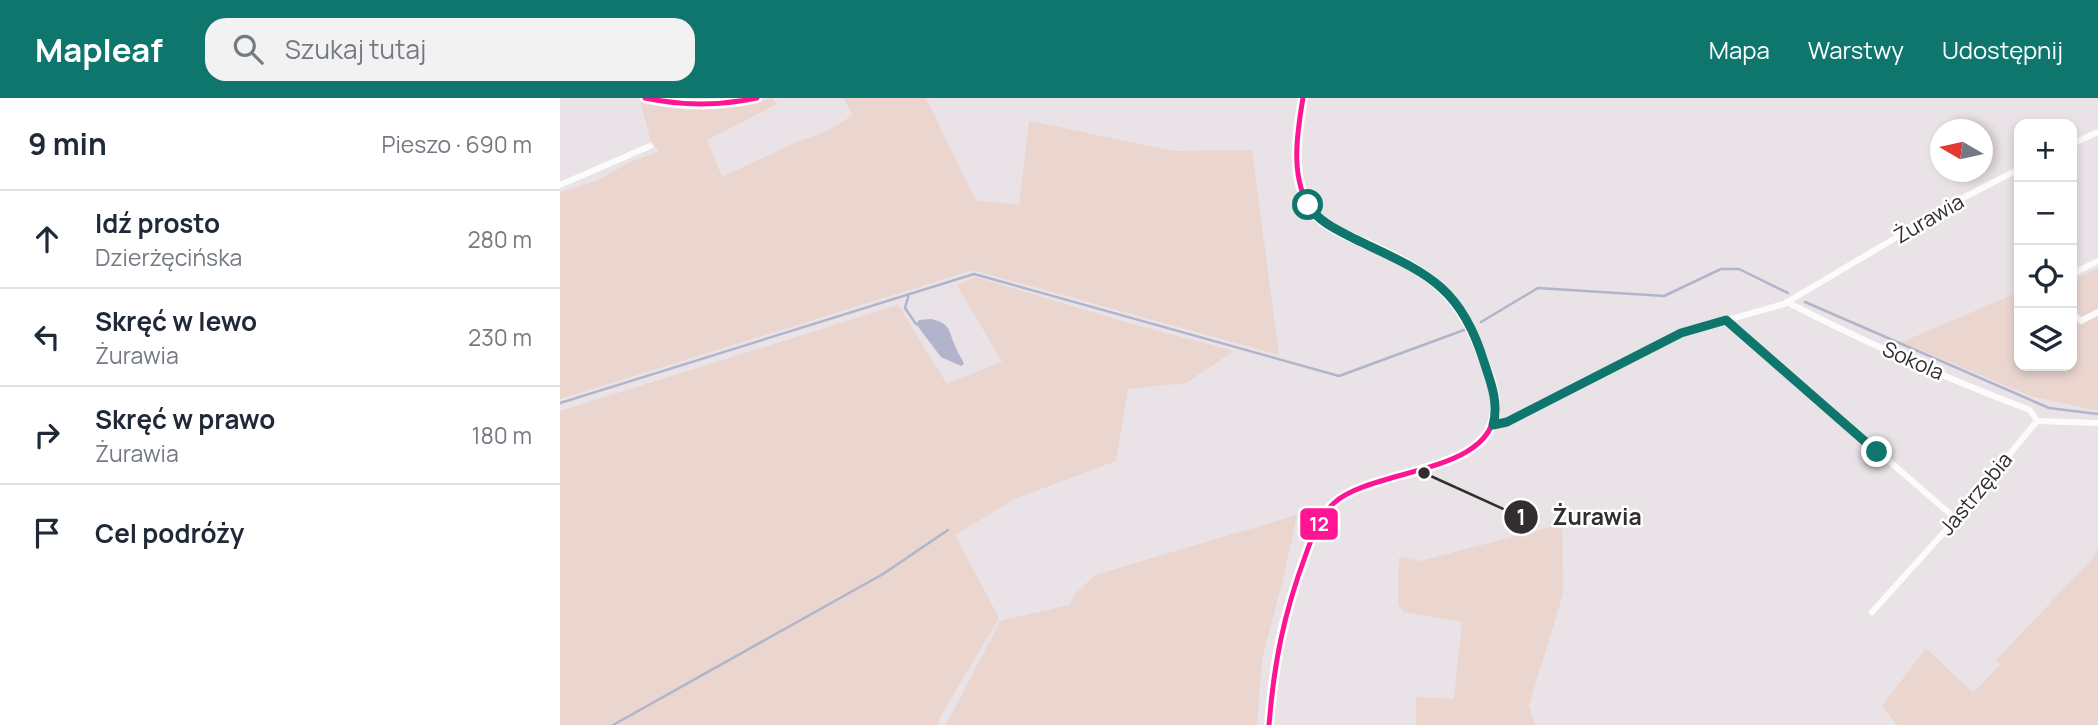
<!DOCTYPE html>
<html lang="pl">
<head>
<meta charset="utf-8">
<style>
  :root { --surface:#fff; --page:#f2f2f3; --text:#1f2937; --muted:#747a83; --line:#e0e1e3; --accent:#0f766e }
  body { margin:0; font-family:Manrope,sans-serif; background:var(--page); color:var(--text) }
  .controls { position:absolute; right:21px; top:21px; display:grid; overflow:hidden; border-radius:14px; box-shadow:0 4px 10px #0003 }
  .controls button { width:63px; height:63px; display:grid; place-items:center; padding:0; border:0; border-bottom:2px solid var(--line); background:var(--surface); color:var(--text); font:35px sans-serif }
  .compass { position:absolute; left:1370px; top:21px; width:63px; height:63px; border-radius:50%; background:var(--surface); box-shadow:0 4px 10px #0003; rotate:279deg }
  .stop { position:absolute; width:21px; height:21px; margin:-16px; border:5px solid #0f766e; border-radius:50%; background:#fff }
  .stop.end { background:#0f766e; border-color:#fff; box-shadow:0 2px 7px #0008 }
  .list { margin:0; padding:0; list-style:none }
  h2 { display:flex; justify-content:space-between; align-items:center; height:91px; margin:0; padding:0 28px; font-size:30px }
  h2 small { font-size:23px; font-weight:400; color:var(--muted) }
  .list li { display:grid; grid-template-columns:46px 1fr auto; gap:21px; align-items:center; box-sizing:border-box; height:98px; padding:0 28px; border-top:2px solid var(--line) }
  .list b { display:block; font-size:26px; white-space:nowrap }
  .list p { margin:0; font-size:23px; white-space:nowrap; color:var(--muted) }
  .list em { font-size:23px; font-style:normal; color:var(--muted) }
  .icon { flex:none; width:38px; height:38px; fill:none; stroke:currentColor; stroke-width:2; stroke-linecap:round; stroke-linejoin:round }
  .map { position:relative; flex:none; width:1538px; height:627px; overflow:hidden }
  header { display:flex; align-items:center; gap:42px; box-sizing:border-box; height:98px; padding:0 35px; background:var(--accent); color:#fff }
  header strong { font-size:33px }
  nav { display:flex; gap:38px; margin-inline-start:auto; font-size:24px }
  .search { width:490px; height:63px; background:var(--page); display:flex; align-items:center; gap:18px; box-sizing:border-box; padding:0 24px; border-radius:21px; color:var(--muted); font-size:26px }
  main { display:flex }
  aside { flex:1; background:var(--surface) }
  .map>svg:first-child { display:block }
  .green { fill:#ead6cf }
  .water { fill:#b1b4cb }
  .lines { fill:none; stroke-linecap:round; stroke-linejoin:round }
  .stream { stroke:#b1b4cb; stroke-width:2.5 }
  .minor { stroke:#fcfbfb; stroke-width:6 }
  .tertiary { stroke:#fcfbfb; stroke-width:8 }
  .bus-1-casing { stroke:#fff; stroke-width:10 }
  .bus-1 { stroke:#ff1493; stroke-width:5 }
  .route { stroke:#0f766e; stroke-width:9 }
  .labels { text-anchor:middle; stroke-width:5; stroke-linejoin:round; paint-order:stroke }
  .street-label { font-size:21px; fill:#312d30; stroke:#fff }
  .leader { fill:none; stroke:#312d30; stroke-width:2.5 }
  .callout-dot { fill:#312d30; stroke:#fff; stroke-width:2.5 }
  .mark-label { font-size:21px; text-anchor:middle; font-weight:bold; fill:#fff }
  .callout-label { font-size:23px; text-anchor:middle; font-weight:bold; fill:#312d30; stroke:#fff; stroke-width:5; stroke-linejoin:round; paint-order:stroke }
  .line-badge { stroke:#fff; stroke-width:2.5 }
  .badge-label { font-size:19px; text-anchor:middle; font-weight:bold; fill:#fff }
</style>
</head>
<body>
<header>
<strong>Mapleaf</strong>
<div class="search"><svg class="icon" aria-label="search" viewBox="0 0 24 24"><circle cx="10" cy="10" r="6"/><path d="M15 15l6 6"/></svg>Szukaj tutaj</div>
<nav><a>Mapa</a><a>Warstwy</a><a>Udostępnij</a></nav>
</header>
<main>
<aside>
<h2>9 min<small>Pieszo · 690 m</small></h2>
<ul class="list">
<li><svg class="icon" aria-label="ahead" viewBox="0 0 24 24"><path d="M12 20V5M6 11l6-6 6 6"/></svg><div><b>Idź prosto</b><p>Dzierżęcińska</p></div><em>280 m</em></li>
<li><svg class="icon" aria-label="left" viewBox="0 0 24 24"><path d="M17 20v-9H6M10 6l-5 5 5 5"/></svg><div><b>Skręć w lewo</b><p>Żurawia</p></div><em>230 m</em></li>
<li><svg class="icon" aria-label="right" viewBox="0 0 24 24"><path d="M7 20v-9h11M14 6l5 5-5 5"/></svg><div><b>Skręć w prawo</b><p>Żurawia</p></div><em>180 m</em></li>
<li><svg class="icon" aria-label="arrive" viewBox="0 0 24 24"><path d="M6 21V4h12l-3 4 3 4H6"/></svg><div><b>Cel podróży</b></div></li>
</ul>
</aside>
<div class="map">
<svg width="1538" height="627" viewBox="0 0 1538 627">
  <rect width="100%" height="100%" fill="#e9e2e6"/>
  <!-- green -->
  <g class="green">
    <path d="M213,0L217,6L147,42L162,79L239,43L267,33L293,17L283,0H366L416,103L459,106L469,23L614,53L692,52L719,257L413,172L0,301V94L36,83L70,64L99,54L90,41L81,5C134,16 161,14 213,0Z"/>
    <polygon points="1538,170 1538,313 1470,298 1342,244 1459,194 1459,268 1512,268 1512,183"/>
    <polygon points="415,179 576,227 674,253 626,285 568,291 556,363 455,401 395,437 439,520 379,621 378,627 0,627 0,313 338,207 387,286 442,264 397,187"/>
    <polygon points="737,417 725,473 702,561 697,627 386,627 440,523 509,507 517,494 535,477"/>
    <polygon points="1002,426 1003,496 969,607 975,627 856,627 856,599 894,601 902,524 844,514 838,507 839,459 860,463"/>
    <polygon points="1538,450 1538,627 1337,627 1322,608 1366,550 1413,595 1440,567 1436,562 1533,460"/>
  </g>
  <!-- water -->
  <path class="water" d="M371,221C392,226 388,233 396,250C398,256 402,260 404,266L401,268L381,259L356,226L359,222Z"/>
  <g class="lines">
    <!-- stream -->
    <g class="stream">
      <polyline points="349,196 345,210 356,226"/>
      <polyline points="1245,204 1489,310 1538,316"/>
      <polyline points="921,224 978,190 1104,198 1161,171 1179,171 1228,195"/>
      <polyline points="0,305 414,176 779,278 904,232"/>
      <polyline points="53,627 323,476 388,432"/>
    </g>
    <!-- minor -->
    <g class="minor">
      <polyline points="1512,46 1538,34"/>
      <polyline points="0,87 90,48"/>
      <polyline points="1512,176 1538,163"/>
      <path d="M1227,204C1306,245 1388,281 1470,312L1477,323"/>
      <polyline points="1512,214 1521,223 1538,214"/>
      <polyline points="1166,222 1396,421"/>
      <polyline points="1477,323 1538,325"/>
      <polyline points="933,327 947,324 1121,235 1224,206 1401,101 1459,71"/>
      <polyline points="1312,514 1396,421 1477,323"/>
    </g>
    <!-- tertiary -->
    <g class="tertiary">
      <path d="M85,0C125,9 156,10 197,0"/>
      <path d="M709,627C711,601 713,574 718,548C723,520 732,494 742,467C750,446 757,424 773,406C809,368 930,379 935,315C937,295 927,272 921,254C896,183 859,171 796,141C781,134 763,127 752,113C731,87 737,31 743,0"/>
    </g>
    <defs>
      <g id="bus-1">
        <path d="M85,0C123,8 159,8 197,0"/>
        <path d="M709,627C714,564 724,515 746,456C752,439 760,418 774,405C814,369 938,377 935,307C935,291 928,275 923,261C901,196 871,176 812,148C792,139 766,131 753,114C729,83 737,35 743,0"/>
      </g>
    </defs>
    <!-- bus-1 casing -->
    <use href="#bus-1" class="bus-1-casing"/>
    <!-- bus-1 -->
    <use href="#bus-1" class="bus-1"/>
  </g>
  <g class="lines">
    <!-- route -->
    <path class="route" d="M748,107C759,124 777,132 795,141C863,174 900,185 924,264C931,285 939,305 933,327L947,324L1121,235L1166,222L1317,354"/>
  </g>
  <g class="labels">
    <!-- street labels -->
    <g class="street-label">
      <text transform="translate(1369 121) rotate(-30)" y="7">Żurawia</text>
      <text transform="translate(1353 263) rotate(24)" y="7">Sokola</text>
      <text transform="translate(1416 396) rotate(-50)" y="7">Jastrzębia</text>
    </g>
  </g>
  <!-- callouts -->
  <path class="leader" d="M864 375L961 419"/>
  <g class="callout-dot">
    <circle cx="864" cy="375" r="7"/>
    <circle cx="961" cy="419" r="18"/>
  </g>
  <g class="mark-label">
    <text x="961" y="427">1</text>
  </g>
  <g class="callout-label">
    <text x="1037" y="427">Żurawia</text>
  </g>
  <rect class="line-badge" x="739" y="409" width="40" height="34" rx="7" fill="#ff1493"/>
  <g class="badge-label">
    <text x="759" y="433">12</text>
  </g>
</svg>
<div class="controls">
<button>+</button>
<button>−</button>
<button><svg class="icon" aria-label="locate" viewBox="0 0 24 24"><circle cx="12" cy="12" r="6"/><path d="M12 2v4M12 18v4M2 12h4M18 12h4"/></svg></button>
<button><svg class="icon" aria-label="layers" viewBox="0 0 24 24"><path d="M12 4l9 5-9 5-9-5zM3 14l9 5 9-5"/></svg></button>
</div>
<svg class="compass" viewBox="-18 -18 36 36"><path d="M0-13l5 13h-10z" fill="#e53935"/><path d="M0 13l5-13h-10z" fill="#747a83"/></svg>
<div class="stop" style="left:748px;top:107px"></div>
<div class="stop end" style="left:1317px;top:354px"></div>
</div>
</main>
</body>
</html>
